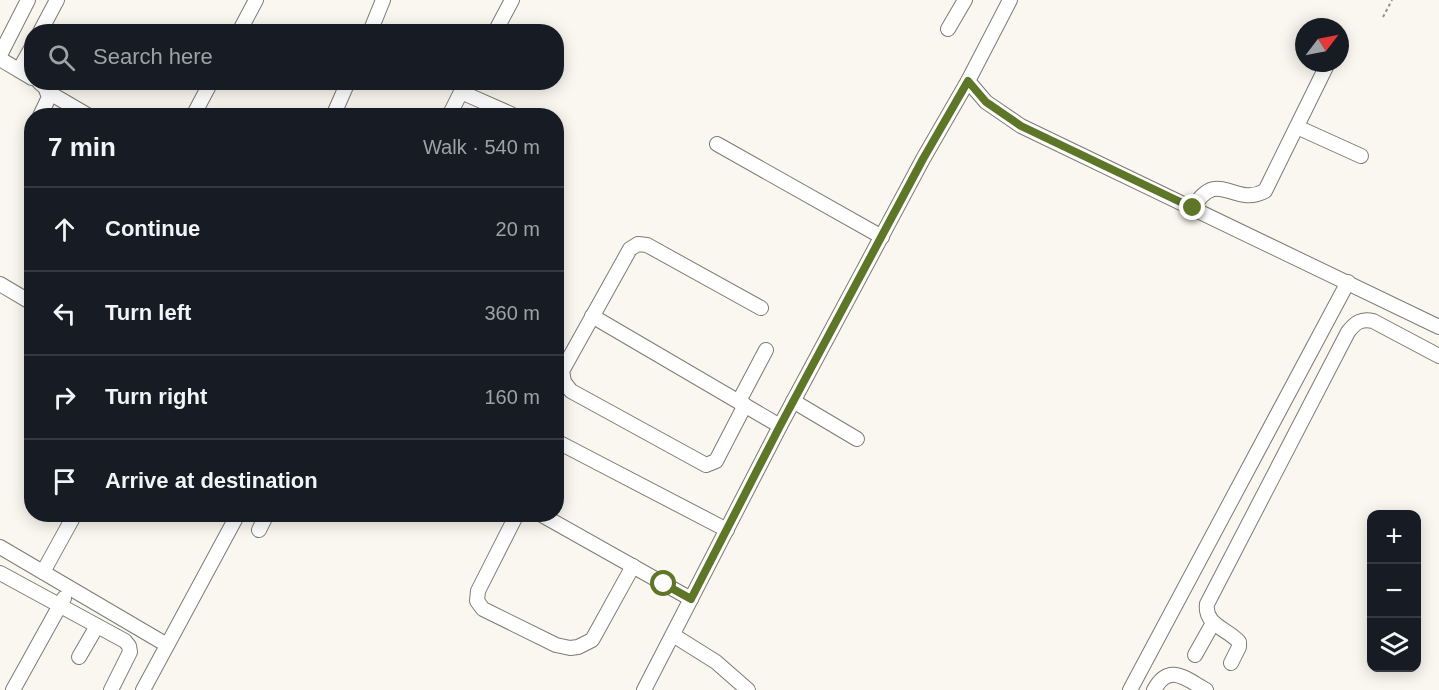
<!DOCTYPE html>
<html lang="en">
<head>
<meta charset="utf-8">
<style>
  :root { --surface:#171b24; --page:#242831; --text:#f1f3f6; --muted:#9ea1a6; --line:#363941 }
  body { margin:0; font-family:Helvetica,sans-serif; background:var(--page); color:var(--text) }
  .controls { position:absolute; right:18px; bottom:18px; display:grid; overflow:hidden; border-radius:12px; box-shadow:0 3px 15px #0003 }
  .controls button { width:54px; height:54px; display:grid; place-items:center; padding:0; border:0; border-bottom:2px solid var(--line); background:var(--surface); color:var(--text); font:30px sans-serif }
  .compass { position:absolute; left:1295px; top:18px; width:54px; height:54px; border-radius:50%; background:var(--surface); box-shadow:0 3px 15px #0003; rotate:58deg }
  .stop { position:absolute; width:18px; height:18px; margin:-14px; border:4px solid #5d7628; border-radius:50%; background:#fff }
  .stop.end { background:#5d7628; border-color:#fff; box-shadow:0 2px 6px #0008 }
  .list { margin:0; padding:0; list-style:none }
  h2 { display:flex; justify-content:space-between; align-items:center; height:78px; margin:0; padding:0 24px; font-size:26px }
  h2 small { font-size:20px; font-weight:400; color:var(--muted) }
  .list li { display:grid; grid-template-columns:39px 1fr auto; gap:18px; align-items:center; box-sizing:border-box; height:84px; padding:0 24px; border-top:2px solid var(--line) }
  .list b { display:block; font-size:22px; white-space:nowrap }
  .list em { font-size:20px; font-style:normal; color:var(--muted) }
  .icon { flex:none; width:33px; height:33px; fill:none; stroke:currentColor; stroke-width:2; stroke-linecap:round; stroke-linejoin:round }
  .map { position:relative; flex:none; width:1439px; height:690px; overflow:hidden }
  .search { position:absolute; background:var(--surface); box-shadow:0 3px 15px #0003; left:24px; top:24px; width:540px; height:66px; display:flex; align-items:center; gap:15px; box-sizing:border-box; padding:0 21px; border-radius:24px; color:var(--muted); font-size:22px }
  .panel { position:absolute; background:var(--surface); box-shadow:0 3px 15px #0003; left:24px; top:108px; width:540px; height:414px; border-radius:24px }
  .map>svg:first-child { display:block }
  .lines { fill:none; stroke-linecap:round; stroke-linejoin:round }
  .minor-casing { stroke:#7d7b74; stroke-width:16 }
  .path { stroke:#92918b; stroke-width:2; stroke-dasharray:3 3; stroke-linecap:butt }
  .minor { stroke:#fff; stroke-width:14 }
  .route { stroke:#5d7628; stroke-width:8 }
</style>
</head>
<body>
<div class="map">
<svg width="1439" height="690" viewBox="0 0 1439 690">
  <rect width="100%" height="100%" fill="#f9f7ef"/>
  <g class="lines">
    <defs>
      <g id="minor">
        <polyline points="948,29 965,0"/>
        <polyline points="40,32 57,0"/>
        <polyline points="239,32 256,0"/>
        <polyline points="370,32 383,0"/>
        <polyline points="495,32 512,0"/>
        <polyline points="0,55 28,0"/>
        <polyline points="0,59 32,78"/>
        <polyline points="19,70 32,47"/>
        <polyline points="968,81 986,102 1021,126 1439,327"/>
        <polyline points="39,82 45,87 49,97 40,116"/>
        <polyline points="48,92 89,116"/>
        <polyline points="461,92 511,114"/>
        <polyline points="193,116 211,82"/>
        <polyline points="333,116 348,82"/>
        <polyline points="449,116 466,82"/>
        <polyline points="1297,127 1361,156"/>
        <polyline points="717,144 882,237"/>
        <path d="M1193,208C1218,166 1233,208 1265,191L1328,63"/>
        <polyline points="0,284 32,303"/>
        <polyline points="592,316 780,426"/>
        <polyline points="739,401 766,350"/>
        <polyline points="793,401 857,439"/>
        <polyline points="745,405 716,461 706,465 571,391 564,382 562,371 630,249 638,244 647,245 761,308"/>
        <polyline points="556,441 727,530"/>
        <polyline points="517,514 478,591 477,601 483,609 556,645 570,648 578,647 592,640 596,633 633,566"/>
        <polyline points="540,514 691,599"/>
        <polyline points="259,530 267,514"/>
        <polyline points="0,547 167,645"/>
        <polyline points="43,572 75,514"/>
        <polyline points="0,573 125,641 129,646 130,652 111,690"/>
        <polyline points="673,635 716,662 748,690"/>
        <polyline points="1195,655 1213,623"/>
        <polyline points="79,657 97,626"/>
        <path d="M1231,663L1239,647V642C1228,629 1204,625 1207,604L1348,332C1355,323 1361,318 1373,321L1439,356"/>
        <polyline points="13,690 64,598"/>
        <polyline points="143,690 238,514"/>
        <polyline points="644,690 780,426 923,159 968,81 1010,0"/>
        <polyline points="1130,690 1348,282"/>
        <path d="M1154,690C1169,662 1186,679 1206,690"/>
      </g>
    </defs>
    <!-- minor casing -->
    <use href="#minor" class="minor-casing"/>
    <!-- path -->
    <polyline class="path" points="1383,17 1392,0"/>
    <!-- minor -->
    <use href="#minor" class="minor"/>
  </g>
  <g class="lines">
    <!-- route -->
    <polyline class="route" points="664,584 691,599 780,426 923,159 968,81 986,102 1021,126 1193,208"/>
  </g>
</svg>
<div class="controls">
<button>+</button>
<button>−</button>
<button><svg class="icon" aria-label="layers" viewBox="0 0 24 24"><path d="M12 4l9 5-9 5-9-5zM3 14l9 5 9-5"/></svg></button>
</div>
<svg class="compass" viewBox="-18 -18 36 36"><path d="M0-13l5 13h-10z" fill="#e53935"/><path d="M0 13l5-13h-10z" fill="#9ea1a6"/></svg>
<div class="stop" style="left:664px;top:584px"></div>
<div class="stop end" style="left:1193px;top:208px"></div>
<div class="search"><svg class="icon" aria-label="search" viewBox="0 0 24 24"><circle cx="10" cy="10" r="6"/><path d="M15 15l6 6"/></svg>Search here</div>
<section class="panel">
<h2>7 min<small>Walk · 540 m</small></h2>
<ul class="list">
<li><svg class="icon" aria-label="ahead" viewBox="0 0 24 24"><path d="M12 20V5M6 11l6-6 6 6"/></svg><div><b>Continue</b></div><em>20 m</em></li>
<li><svg class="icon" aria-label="left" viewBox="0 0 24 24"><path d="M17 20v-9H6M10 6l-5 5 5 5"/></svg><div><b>Turn left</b></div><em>360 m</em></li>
<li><svg class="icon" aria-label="right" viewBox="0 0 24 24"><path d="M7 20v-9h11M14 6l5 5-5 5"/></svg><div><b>Turn right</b></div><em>160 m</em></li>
<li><svg class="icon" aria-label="arrive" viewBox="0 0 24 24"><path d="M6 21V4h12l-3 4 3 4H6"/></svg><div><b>Arrive at destination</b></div></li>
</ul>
</section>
</div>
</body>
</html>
